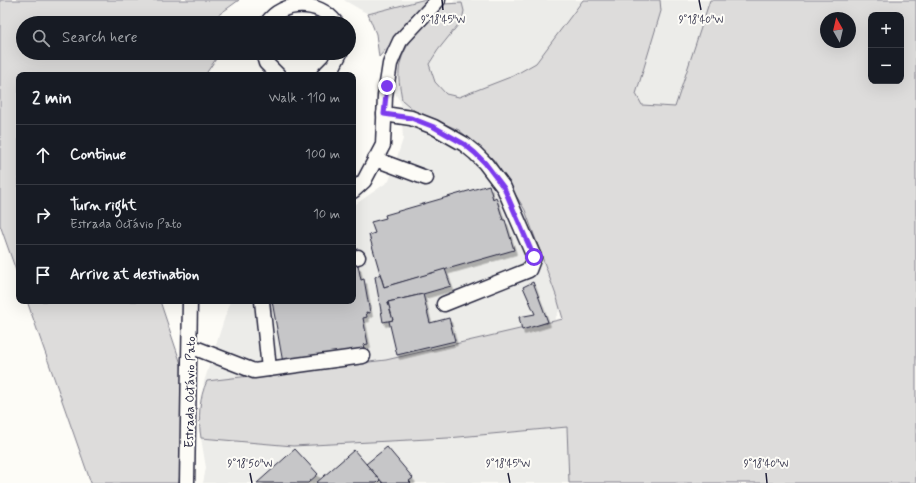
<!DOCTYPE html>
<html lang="en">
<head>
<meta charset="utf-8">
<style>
  :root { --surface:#171b24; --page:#20242c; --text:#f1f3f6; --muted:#9ea1a6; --line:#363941 }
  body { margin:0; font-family:Mynerve,sans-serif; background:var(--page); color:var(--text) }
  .controls { position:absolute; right:12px; top:12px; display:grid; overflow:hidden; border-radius:8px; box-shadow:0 4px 16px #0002 }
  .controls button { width:36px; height:36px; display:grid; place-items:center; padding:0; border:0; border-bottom:1px solid var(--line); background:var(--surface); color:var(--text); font:20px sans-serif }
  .compass { position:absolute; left:820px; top:12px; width:36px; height:36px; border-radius:50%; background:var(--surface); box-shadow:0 4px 16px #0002; rotate:352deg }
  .stop { position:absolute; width:12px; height:12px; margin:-9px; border:3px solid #7c3aed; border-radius:50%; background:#fff }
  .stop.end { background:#7c3aed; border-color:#fff; box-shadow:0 1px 4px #0008 }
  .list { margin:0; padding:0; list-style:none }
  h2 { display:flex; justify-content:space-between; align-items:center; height:52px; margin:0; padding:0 16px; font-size:17px }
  h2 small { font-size:13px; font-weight:400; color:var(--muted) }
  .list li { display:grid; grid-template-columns:26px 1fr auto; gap:12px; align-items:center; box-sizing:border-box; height:60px; padding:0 16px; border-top:1px solid var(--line) }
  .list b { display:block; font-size:15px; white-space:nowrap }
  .list p { margin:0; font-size:13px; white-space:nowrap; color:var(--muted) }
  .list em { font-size:13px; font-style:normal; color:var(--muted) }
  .icon { flex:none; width:22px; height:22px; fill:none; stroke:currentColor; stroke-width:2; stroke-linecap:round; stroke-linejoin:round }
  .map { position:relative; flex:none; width:916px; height:483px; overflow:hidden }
  .search { position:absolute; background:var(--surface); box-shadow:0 4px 16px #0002; left:16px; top:16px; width:340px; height:44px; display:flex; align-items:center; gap:10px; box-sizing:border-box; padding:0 14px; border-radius:22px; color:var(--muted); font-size:15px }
  .panel { position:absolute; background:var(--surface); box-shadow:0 4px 16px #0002; left:16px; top:72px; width:340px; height:232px; border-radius:8px }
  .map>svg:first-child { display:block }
  .built { fill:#ecece9 }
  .green { fill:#dddcdb; stroke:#807f8b; fill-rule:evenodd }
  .building { fill:#c6c6c8; stroke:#22223b; filter:url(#shadow) }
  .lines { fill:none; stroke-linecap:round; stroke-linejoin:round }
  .minor-casing { stroke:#22223b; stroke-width:17 }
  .minor { stroke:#fdfcf7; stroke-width:14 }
  .route { stroke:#7c3aed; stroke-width:5 }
  .ticks { fill:none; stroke:#22223b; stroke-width:1.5 }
  .labels { text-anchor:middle; stroke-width:4; stroke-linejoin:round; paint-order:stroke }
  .street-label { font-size:13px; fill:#22223b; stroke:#fdfcf7 }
  .ticks-label { font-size:10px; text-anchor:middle; fill:#22223b; stroke:#fdfcf7; stroke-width:4; stroke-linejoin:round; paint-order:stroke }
</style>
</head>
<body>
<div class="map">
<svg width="916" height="483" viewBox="0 0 916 483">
  <defs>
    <filter id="shadow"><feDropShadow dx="2.5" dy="4.5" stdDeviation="0" flood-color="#0004"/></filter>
  </defs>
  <rect width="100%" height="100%" fill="#fdfcf7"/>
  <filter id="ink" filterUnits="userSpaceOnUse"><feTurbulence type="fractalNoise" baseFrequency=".025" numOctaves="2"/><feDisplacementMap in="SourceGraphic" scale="8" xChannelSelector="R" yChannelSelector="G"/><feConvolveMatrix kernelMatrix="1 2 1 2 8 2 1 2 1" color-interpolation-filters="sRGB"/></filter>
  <g filter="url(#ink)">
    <!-- built -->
    <g class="built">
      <polygon points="344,0 422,0 368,14"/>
      <polygon points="455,0 591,0 533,173 565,299 551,327 390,366 203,385 230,301 353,301 353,206 389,181 403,139 401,103 396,95 397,81 412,48"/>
      <polygon points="642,0 718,0 678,114 631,110"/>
      <polygon points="567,427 569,483 203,483 206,468 201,438 293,446 448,438"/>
    </g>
    <!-- green -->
    <g class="green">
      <polygon points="0,0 239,0 217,16 220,23 23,23 23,53 220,53 205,75 19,75 19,279 0,225"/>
      <polygon points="422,0 430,0 379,57 376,34 368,14"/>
      <path d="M583,0H660L661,11L636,94L642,105L675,107L710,0H916V483H569L567,427L448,438L293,446L201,438C198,420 199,397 207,381L386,360L563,319L557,298L525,210L494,160L459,130L416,112L402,100C401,91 398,80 399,71C401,44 426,22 443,4L462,3L464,11L462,20L438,50L429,64L435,82L446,94L459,97L513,76L536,63ZM871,15H901V81H871ZM826,18H850V42H826Z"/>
      <polygon points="27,301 160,301 187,382 179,483 91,483"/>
    </g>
    <!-- building -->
    <g class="building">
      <polygon points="489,185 493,199 496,197 503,220 505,220 514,250 384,287 369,235 375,233 371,222 386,218 385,215"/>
      <polygon points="358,265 361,280 364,279 370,313 366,312 367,317 363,318 368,344 363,345 364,348 283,363 272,301 353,301 353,266"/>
      <polygon points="445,269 451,286 423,294 388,302 393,320 383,322 375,277 380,274 384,287"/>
      <polygon points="533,282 548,322 522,330 519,317 535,314 523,287"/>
      <polygon points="423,294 430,323 449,318 455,341 397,355 389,321 393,320 388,302"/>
      <polygon points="387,447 413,478 409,481 411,483 383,483 366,464"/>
      <polygon points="295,449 318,474 308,483 257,483"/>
      <polygon points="354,450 380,480 377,483 316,483"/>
    </g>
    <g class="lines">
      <defs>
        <g id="minor">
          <path d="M267,23C283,0 319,0 336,23"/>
          <polyline points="263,53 266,63 278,75"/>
          <polyline points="324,75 334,65 340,53"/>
          <polyline points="384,114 411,118 434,127 464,144 475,153 485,163 504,188 534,257 529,270 444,304"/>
          <polyline points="375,159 426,178"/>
          <polyline points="353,191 364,181 383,145 385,96 390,64 394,54 400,41 438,0"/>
          <polyline points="353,258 358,257"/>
          <polyline points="262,301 269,369"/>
          <polyline points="190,346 254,371 363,356"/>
          <polyline points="187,483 190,301"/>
        </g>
      </defs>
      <!-- minor casing -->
      <use href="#minor" class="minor-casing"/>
      <!-- minor -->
      <use href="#minor" class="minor"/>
    </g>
  </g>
  <g class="lines" filter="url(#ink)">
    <!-- route -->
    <polyline class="route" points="387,86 384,114 411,118 434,127 464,144 475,153 485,163 504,188 534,257"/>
  </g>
  <!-- ticks -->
  <path class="ticks" d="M442,0L443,10M699,0L701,10M250,473L252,483M508,473L510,483M766,473L767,483"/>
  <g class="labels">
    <!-- street labels -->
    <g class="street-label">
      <text transform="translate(189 392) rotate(-89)" y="5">Estrada Octávio Pato</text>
    </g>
  </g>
  <g class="ticks-label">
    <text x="443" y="23">9°18'45"W</text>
    <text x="701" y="23">9°18'40"W</text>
    <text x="250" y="467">9°18'50"W</text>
    <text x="508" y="467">9°18'45"W</text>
    <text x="766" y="467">9°18'40"W</text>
  </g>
</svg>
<div class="controls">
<button>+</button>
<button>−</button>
</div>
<svg class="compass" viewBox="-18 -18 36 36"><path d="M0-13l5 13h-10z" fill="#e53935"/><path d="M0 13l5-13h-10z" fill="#9ea1a6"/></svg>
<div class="stop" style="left:534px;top:257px"></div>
<div class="stop end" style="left:387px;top:86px"></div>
<div class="search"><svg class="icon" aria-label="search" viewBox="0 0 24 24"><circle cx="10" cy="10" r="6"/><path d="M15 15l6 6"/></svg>Search here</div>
<section class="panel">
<h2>2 min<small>Walk · 110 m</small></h2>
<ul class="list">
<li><svg class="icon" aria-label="ahead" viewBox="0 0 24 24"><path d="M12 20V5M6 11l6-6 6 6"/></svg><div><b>Continue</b></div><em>100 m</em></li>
<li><svg class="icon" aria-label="right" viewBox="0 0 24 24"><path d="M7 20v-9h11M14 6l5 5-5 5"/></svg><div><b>Turn right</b><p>Estrada Octávio Pato</p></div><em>10 m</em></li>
<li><svg class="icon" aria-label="arrive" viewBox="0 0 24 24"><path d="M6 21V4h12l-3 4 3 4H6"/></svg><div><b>Arrive at destination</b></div></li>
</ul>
</section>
</div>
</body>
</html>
